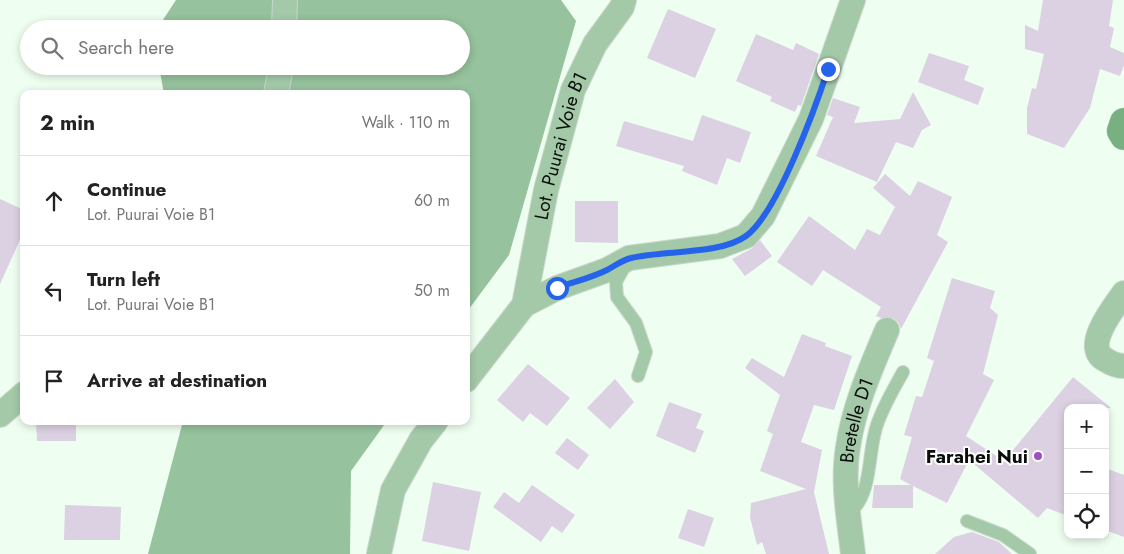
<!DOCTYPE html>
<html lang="en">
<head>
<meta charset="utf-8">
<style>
  :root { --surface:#fff; --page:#f2f2f2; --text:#222; --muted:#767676; --line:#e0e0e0 }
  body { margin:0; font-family:Jost,sans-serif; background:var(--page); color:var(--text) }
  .controls { position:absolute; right:15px; bottom:15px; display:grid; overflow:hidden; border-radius:10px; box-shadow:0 2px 8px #0003 }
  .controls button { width:45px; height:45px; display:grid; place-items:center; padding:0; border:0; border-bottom:1px solid var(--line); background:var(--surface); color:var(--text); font:25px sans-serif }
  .stop { position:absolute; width:15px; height:15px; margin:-11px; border:4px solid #2563eb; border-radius:50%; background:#fff }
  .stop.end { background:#2563eb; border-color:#fff; box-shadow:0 1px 5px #0008 }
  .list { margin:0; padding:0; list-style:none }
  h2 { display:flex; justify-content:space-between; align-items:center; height:65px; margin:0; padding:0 20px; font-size:21px }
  h2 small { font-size:16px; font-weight:400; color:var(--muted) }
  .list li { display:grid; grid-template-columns:32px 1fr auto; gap:15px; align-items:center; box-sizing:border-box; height:90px; padding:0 20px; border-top:1px solid var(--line) }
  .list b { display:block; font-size:19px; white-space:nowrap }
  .list p { margin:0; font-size:16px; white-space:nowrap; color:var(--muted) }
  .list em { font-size:16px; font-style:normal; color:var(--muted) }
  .icon { flex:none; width:28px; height:28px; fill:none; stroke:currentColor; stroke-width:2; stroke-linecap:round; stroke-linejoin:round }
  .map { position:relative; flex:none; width:1124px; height:554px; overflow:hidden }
  .search { position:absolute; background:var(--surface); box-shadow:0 2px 8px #0003; left:20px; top:20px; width:450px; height:55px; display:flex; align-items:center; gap:12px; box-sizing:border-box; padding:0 18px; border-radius:28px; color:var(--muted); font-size:19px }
  .panel { position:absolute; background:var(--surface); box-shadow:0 2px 8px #0003; left:20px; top:90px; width:450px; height:335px; border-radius:10px }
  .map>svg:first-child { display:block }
  .forest { fill:#96c29d }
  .building { fill:#dcd1e2 }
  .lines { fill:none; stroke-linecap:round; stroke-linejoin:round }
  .service-casing { stroke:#c9d8cb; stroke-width:14 }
  .minor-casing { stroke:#c9d8cb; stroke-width:26 }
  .secondary-casing { stroke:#c9d8cb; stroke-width:29 }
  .service { stroke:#a4c9a9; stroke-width:12 }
  .minor { stroke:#a4c9a9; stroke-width:24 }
  .secondary { stroke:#78b082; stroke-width:28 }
  .route { stroke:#2563eb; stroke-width:6 }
  .poi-dot { fill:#9c4fc1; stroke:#fff; stroke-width:2 }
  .labels { text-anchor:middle; stroke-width:4; stroke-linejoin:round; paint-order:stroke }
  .street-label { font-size:19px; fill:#090e0a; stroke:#fff }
  .poi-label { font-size:19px; font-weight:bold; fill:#090e0a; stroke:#fff; text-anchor:end }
</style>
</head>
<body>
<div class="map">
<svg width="1124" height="554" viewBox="0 0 1124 554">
  <rect width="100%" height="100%" fill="#eefef0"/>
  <!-- forest -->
  <g class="forest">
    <polygon points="176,0 561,0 576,21 509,255 466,313 466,94 164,94 159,66 461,66 461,29 157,29"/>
    <polygon points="183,421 387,421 351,471 350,554 148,554"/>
  </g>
  <!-- building -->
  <g class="building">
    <polygon points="1043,0 1113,0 1109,26 1114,28 1110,47 1124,53 1124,65 1120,76 1100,69 1090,108 1064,148 1027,134 1027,108 1032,88 1036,89 1044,54 1025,49 1025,25 1038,31"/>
    <polygon points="668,9 716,29 695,78 647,58"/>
    <polygon points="756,34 793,50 796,43 819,54 801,106 798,105 795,112 770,101 772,97 736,81"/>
    <polygon points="929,53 969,66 964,80 984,88 978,105 918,82"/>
    <polygon points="913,92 931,125 922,130 913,148 896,142 877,182 816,156 833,117 827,115 833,98 860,107 854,123 900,119"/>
    <polygon points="702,115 751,132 740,163 727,158 717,185 682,171 684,166 616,146 624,121 693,141"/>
    <polygon points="885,174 910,196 918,181 952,197 937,235 948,242 901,329 898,322 893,318 881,318 876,316 881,307 823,270 812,286 777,262 809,216 855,250 867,229 880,235 895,207 873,188"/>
    <polygon points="0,199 24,210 24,231 0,284"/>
    <polygon points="575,201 618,201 618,243 575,242"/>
    <polygon points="760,240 772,256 745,276 732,259 751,249"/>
    <polygon points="952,278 995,291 990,308 998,315 983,374 994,380 966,436 1004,461 1073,377 1111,408 1068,408 1068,516 1047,508 1038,518 969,460 947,503 913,486 913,508 872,508 874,485 911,485 900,479 912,437 904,435 916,396 922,397 934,361 927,358"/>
    <polygon points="802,334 826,343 825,346 852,356 834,410 814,405 801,442 822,450 814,492 829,554 766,554 762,542 757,545 750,517 751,503 806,489 760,471 773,434 767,431 780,395 745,368 752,358 784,377"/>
    <polygon points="528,364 570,398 547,426 530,413 523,422 497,400"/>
    <polygon points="615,379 634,402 610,429 587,408"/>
    <polygon points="669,402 702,414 696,428 704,431 695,453 656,436"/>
    <polygon points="36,421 76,421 76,441 37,441"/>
    <polygon points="567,438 589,455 578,470 555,453"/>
    <polygon points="1105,468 1124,475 1124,537 1105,530"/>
    <polygon points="433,482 481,492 469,551 422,541"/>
    <polygon points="532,485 575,515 562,533 552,526 541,542 493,507 504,492 519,503"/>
    <polygon points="65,505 121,507 120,540 64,540"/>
    <polygon points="688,509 714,518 704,547 678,538"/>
    <polygon points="972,532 999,542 1012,554 935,554 954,537"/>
  </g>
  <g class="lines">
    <defs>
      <g id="service">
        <polyline points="627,262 616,282 617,297 636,323 646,352 638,376"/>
        <path d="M849,514C873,492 867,458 876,428C882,408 893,390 903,372"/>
        <polyline points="967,521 1003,535 1030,554"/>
      </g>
      <g id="minor">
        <polyline points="284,29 285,0"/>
        <polyline points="276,94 281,66"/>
        <path d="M1124,293C1114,307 1081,348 1106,360C1112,364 1117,366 1124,366"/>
        <polyline points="524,305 557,288 607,270 629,258 720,246 746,236 763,216 811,119 853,0"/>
        <path id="s1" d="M466,380L524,305L546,190L573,90L595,44L622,7L624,0"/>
        <polyline points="0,415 24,394"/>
        <polyline points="379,554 393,490 421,440 436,421"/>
        <path id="s2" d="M853,554C849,519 842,482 848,447C854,406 871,368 887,330"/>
      </g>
      <polyline id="secondary" points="1124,122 1121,131 1124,136"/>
    </defs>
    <!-- service casing -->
    <use href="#service" class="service-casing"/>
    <!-- minor casing -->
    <use href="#minor" class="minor-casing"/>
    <!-- secondary casing -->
    <use href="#secondary" class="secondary-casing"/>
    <!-- service -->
    <use href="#service" class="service"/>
    <!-- minor -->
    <use href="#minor" class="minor"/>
    <!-- secondary -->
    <use href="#secondary" class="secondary"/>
  </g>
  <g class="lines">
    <!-- route -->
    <path class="route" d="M557,288C573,282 591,278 607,270C615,266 622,260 631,258C663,250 720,255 746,236C777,214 816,106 828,69"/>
  </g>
  <!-- markers -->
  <circle class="poi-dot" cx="1038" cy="456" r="5"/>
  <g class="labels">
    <!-- street labels -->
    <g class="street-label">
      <text dy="7" stroke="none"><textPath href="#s1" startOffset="258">Lot. Puurai Voie B1</textPath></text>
      <text dy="7" stroke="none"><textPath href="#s2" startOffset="135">Bretelle D1</textPath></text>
    </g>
    <!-- poi labels -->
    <g class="poi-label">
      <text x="1028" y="463">Farahei Nui</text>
    </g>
  </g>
</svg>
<div class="controls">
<button>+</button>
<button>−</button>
<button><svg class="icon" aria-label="locate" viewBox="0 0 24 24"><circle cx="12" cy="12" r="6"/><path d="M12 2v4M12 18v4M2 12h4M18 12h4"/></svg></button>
</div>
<div class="stop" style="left:557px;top:288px"></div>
<div class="stop end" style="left:828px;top:69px"></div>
<div class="search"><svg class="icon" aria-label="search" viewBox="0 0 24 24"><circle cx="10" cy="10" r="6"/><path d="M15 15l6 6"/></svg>Search here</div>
<section class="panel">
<h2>2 min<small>Walk · 110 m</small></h2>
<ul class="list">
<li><svg class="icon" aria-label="ahead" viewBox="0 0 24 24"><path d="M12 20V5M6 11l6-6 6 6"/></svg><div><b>Continue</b><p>Lot. Puurai Voie B1</p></div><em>60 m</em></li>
<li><svg class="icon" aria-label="left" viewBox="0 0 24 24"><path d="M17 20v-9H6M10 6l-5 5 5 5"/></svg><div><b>Turn left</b><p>Lot. Puurai Voie B1</p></div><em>50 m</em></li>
<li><svg class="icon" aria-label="arrive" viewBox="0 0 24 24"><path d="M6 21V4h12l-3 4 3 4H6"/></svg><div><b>Arrive at destination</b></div></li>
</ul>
</section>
</div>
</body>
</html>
